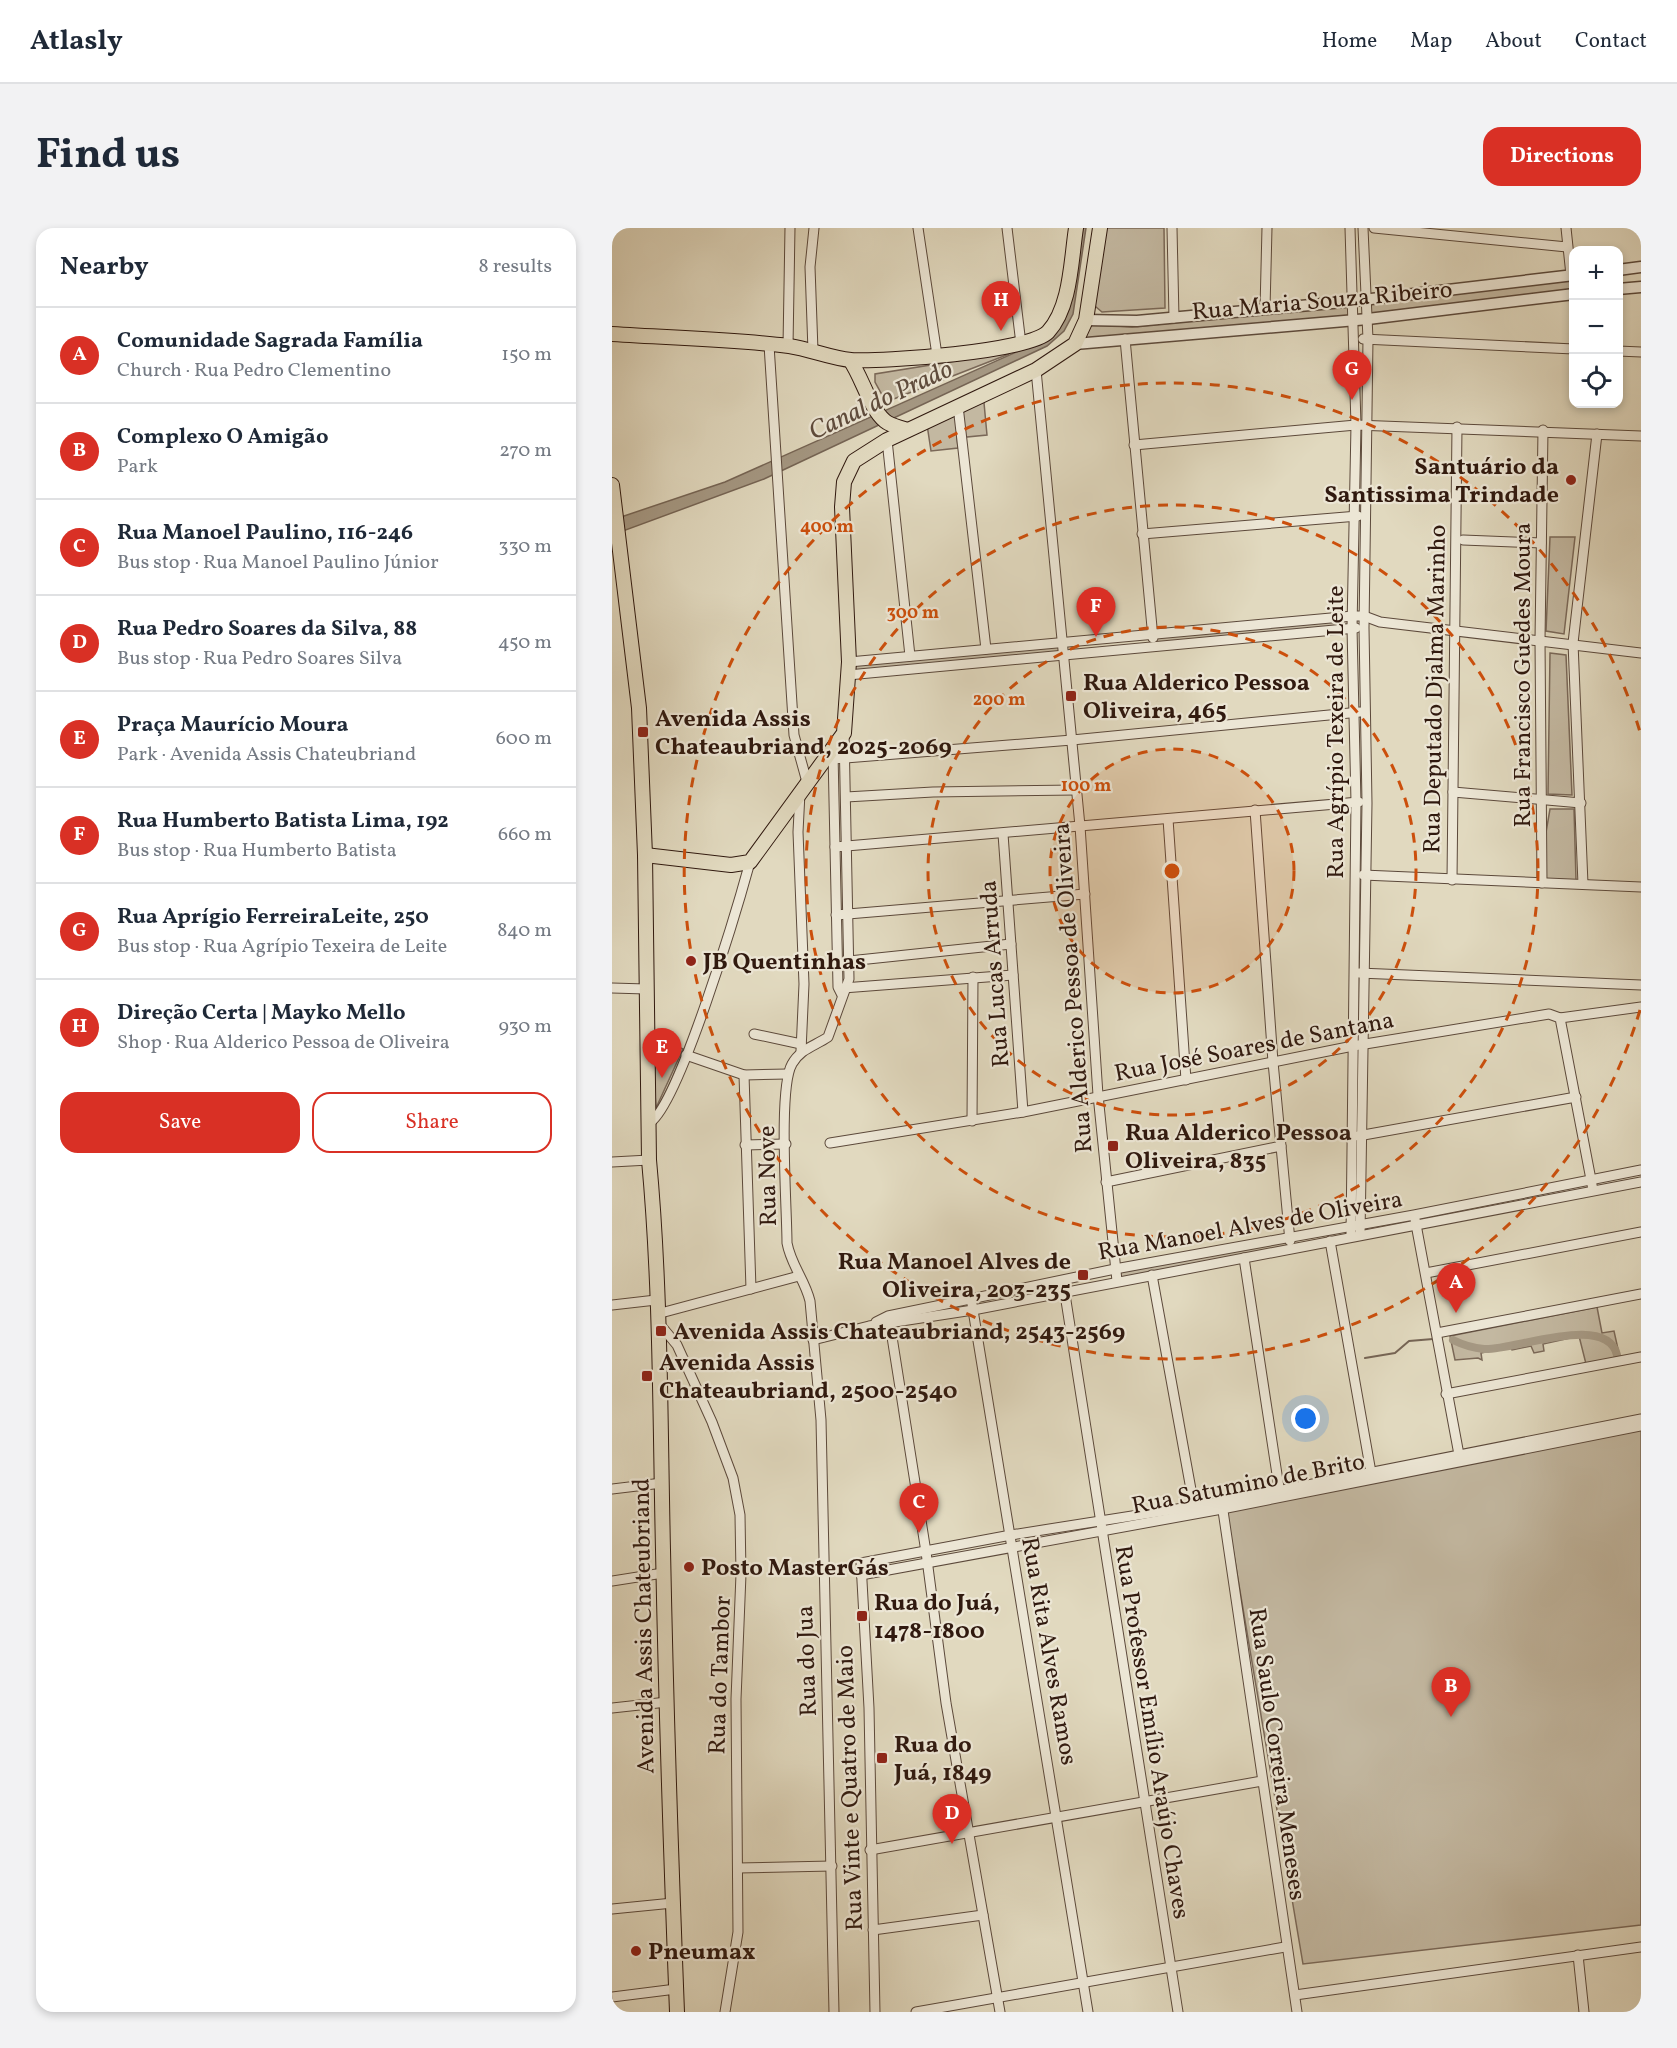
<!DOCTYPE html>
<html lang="en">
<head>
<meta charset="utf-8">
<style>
  :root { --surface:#fff; --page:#f2f2f3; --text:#1f2937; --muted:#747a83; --line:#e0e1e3; --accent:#d93025 }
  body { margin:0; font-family:Vollkorn,serif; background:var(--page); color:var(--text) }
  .controls { position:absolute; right:18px; top:18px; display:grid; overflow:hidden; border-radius:12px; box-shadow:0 3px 9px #0003 }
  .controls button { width:54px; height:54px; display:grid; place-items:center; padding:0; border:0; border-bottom:2px solid var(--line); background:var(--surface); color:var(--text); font:30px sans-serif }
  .you { position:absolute; left:694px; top:1191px; width:21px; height:21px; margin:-15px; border:4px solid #fff; border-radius:50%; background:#1a73e8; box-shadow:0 0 0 9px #1a73e833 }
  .badge { display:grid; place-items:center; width:39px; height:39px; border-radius:50%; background:var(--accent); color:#fff; font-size:20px; font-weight:700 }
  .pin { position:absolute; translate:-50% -50px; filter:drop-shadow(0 2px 3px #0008) }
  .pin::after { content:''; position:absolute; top:32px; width:21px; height:18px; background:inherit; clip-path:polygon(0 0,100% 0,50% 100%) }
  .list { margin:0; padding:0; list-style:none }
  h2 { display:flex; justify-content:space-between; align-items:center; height:78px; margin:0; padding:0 24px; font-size:26px }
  h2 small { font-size:20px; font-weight:400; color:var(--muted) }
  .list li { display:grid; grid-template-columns:39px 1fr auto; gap:18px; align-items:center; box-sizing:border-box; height:96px; padding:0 24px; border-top:2px solid var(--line) }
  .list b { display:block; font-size:22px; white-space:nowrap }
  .list p { margin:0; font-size:20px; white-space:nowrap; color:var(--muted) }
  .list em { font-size:20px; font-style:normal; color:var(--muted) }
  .actions { display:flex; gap:12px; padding:18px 24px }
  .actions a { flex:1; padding:14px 0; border:2px solid var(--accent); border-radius:18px; text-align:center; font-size:21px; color:var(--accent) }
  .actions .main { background:var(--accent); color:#fff }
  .icon { flex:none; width:33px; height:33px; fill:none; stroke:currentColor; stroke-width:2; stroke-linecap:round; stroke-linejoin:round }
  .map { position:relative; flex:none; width:1029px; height:1784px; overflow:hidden; border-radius:18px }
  header { display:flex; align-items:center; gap:36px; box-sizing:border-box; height:84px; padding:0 30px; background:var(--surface); border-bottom:2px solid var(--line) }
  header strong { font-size:28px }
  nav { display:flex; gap:33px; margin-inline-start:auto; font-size:21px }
  .intro { display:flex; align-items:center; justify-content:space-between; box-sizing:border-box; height:144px; padding:0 36px }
  h1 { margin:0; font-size:42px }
  .button { padding:15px 27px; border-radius:18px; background:var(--accent); color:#fff; font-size:21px; font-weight:700 }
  main { display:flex; gap:36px; padding:0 36px }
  aside { flex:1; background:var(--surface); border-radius:18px; box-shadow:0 3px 9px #0003 }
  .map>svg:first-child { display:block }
  .green { fill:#c3b8a1; stroke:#7a6858; stroke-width:1.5 }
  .water { fill:#a59883; stroke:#766555; stroke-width:1.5 }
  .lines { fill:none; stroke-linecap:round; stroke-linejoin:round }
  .stream { stroke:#766555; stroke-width:2 }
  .canal { stroke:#a59883; stroke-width:8 }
  .minor-casing { stroke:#5c493b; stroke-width:11 }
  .tertiary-casing { stroke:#5c493b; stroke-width:13 }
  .primary-casing { stroke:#30190f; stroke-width:16 }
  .minor { stroke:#ece6d5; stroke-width:9 }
  .tertiary { stroke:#ece6d5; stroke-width:10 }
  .primary { stroke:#e1d9bf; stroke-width:14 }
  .ring { fill:none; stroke:#cc4f0c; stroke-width:3; stroke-dasharray:10 8 }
  .poi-dot { fill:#8f2418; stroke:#ece6d5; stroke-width:2 }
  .labels { text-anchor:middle; stroke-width:4.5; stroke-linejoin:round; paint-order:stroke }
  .street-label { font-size:24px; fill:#30190f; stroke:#ece6d5 }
  .poi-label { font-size:24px; font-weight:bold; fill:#30190f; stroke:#ece6d5; text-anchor:start }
  .water-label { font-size:26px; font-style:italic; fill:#5f4c3d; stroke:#ece6d5 }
  .centre { fill:#cc4f0c; stroke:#ece6d5; stroke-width:3 }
  .ring-label { font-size:18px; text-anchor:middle; font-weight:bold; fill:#cc4f0c; stroke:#ece6d5; stroke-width:4.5; stroke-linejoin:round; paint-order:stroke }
</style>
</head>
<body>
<header>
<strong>Atlasly</strong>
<nav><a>Home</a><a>Map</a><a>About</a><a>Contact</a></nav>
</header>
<div class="intro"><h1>Find us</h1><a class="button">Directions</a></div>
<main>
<aside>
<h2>Nearby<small>8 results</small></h2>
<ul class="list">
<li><span class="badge">A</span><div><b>Comunidade Sagrada Família</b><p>Church · Rua Pedro Clementino</p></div><em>150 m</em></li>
<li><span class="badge">B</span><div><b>Complexo O Amigão</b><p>Park</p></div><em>270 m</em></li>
<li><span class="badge">C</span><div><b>Rua Manoel Paulino, 116-246</b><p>Bus stop · Rua Manoel Paulino Júnior</p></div><em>330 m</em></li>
<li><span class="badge">D</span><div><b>Rua Pedro Soares da Silva, 88</b><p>Bus stop · Rua Pedro Soares Silva</p></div><em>450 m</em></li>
<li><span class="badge">E</span><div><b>Praça Maurício Moura</b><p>Park · Avenida Assis Chateubriand</p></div><em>600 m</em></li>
<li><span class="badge">F</span><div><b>Rua Humberto Batista Lima, 192</b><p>Bus stop · Rua Humberto Batista</p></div><em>660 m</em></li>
<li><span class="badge">G</span><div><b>Rua Aprígio FerreiraLeite, 250</b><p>Bus stop · Rua Agrípio Texeira de Leite</p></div><em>840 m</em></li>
<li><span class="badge">H</span><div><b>Direção Certa | Mayko Mello</b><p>Shop · Rua Alderico Pessoa de Oliveira</p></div><em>930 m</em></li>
</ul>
<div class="actions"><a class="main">Save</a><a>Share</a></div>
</aside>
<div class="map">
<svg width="1029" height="1784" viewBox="0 0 1029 1784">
  <rect width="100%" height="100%" fill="#e1d9bf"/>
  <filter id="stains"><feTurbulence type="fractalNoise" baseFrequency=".00333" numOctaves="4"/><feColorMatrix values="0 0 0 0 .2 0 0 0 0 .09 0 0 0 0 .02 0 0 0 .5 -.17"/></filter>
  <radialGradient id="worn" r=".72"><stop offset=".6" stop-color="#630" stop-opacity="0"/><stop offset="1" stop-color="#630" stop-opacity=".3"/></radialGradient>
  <!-- green -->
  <g class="green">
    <polygon points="485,0 552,0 553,80 490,84 477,73"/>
    <polygon points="961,51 961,63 759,87 757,75"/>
    <polygon points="739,77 739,89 466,113 475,96 520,99"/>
    <polygon points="387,126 397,126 274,174 263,154 263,146"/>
    <polygon points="371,164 375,207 345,210 346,220 319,223 314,190"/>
    <polygon points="938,309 963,309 952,406 934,403"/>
    <polygon points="737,390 738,398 544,416 543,407"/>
    <polygon points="447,416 449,425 238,444 239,435"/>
    <polygon points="938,425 954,427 960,567 936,566"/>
    <polygon points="938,581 962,581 964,652 933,651 933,610"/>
    <polygon points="39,809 71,821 44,880"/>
    <polygon points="675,1011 677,1019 507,1051 505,1042"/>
    <polygon points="985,1079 990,1105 1002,1103 1008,1130 974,1136 967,1108 931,1116 932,1123 922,1125 919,1118 900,1122 898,1119 869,1125 870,1132 866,1130 843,1132 838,1108"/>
    <polygon points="1029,1198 1029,1697 691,1736 614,1280"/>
  </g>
  <!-- water -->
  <polygon class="water" points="466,0 474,0 461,86 452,103 435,118 152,251 0,307 0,292 113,254 411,121 443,102"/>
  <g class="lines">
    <!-- stream -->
    <polyline class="stream" points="753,1130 783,1125 797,1113 821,1111"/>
    <!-- canal -->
    <path class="canal" d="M841,1112C851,1117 861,1120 872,1121C901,1123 995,1084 1005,1127"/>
    <defs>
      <g id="minor">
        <polyline points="306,0 325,127"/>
        <polyline points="395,0 409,116"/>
        <polyline points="560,0 562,90"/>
        <polyline points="738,0 744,197 740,400 744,574 739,1008"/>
        <polyline points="762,0 955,19"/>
        <polyline points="954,0 959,47"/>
        <polyline points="653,81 655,0"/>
        <polyline points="513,111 541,410"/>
        <polyline points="751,111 962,121"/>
        <polyline points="157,117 182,507 195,554"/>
        <polyline points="176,118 178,0"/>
        <polyline points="201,123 198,39 202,0"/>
        <polyline points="1006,123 1029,124"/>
        <polyline points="424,142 468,598 486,867 505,1053"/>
        <polyline points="346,178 374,421"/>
        <polyline points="275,212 298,428"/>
        <polyline points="522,217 744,197 1029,208"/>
        <polyline points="530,306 746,288"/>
        <polyline points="851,312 929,315"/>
        <polyline points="237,434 741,388 752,388 768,394 1029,425"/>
        <polyline points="236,447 744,400"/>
        <polyline points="221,525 226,759 230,767"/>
        <polyline points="221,531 460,512 748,484"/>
        <polyline points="841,564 969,575"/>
        <polyline points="188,565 186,604 192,756 189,823"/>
        <polyline points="234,569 321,564 464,562"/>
        <polyline points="643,582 661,834 678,1013"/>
        <polyline points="556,591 574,852"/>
        <polyline points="391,606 411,884"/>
        <polyline points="223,619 747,574"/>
        <polyline points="751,647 1029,659"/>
        <polyline points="840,652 845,199"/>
        <polyline points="930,655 928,412 931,202"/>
        <polyline points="971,656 961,415 985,206"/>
        <polyline points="224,687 473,666"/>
        <polyline points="237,733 399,716"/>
        <polyline points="747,745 1029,757"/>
        <polyline points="0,760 34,761"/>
        <polyline points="231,760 401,747"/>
        <polyline points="948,790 1029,779"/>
        <polyline points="142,806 189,816"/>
        <polyline points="74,827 132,847 175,846"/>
        <polyline points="132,847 139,1061"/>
        <polyline points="360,893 361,749"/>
        <path d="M37,895C66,881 127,674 138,634"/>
        <polyline points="746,908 964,869"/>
        <polyline points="218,915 411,884 741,818 937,786 948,790 981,962"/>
        <polyline points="133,917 174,916"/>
        <polyline points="0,934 37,932"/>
        <polyline points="494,954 669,918"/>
        <polyline points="803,991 848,1232"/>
        <polyline points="748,1007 755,575 752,400 756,111 751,0"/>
        <polyline points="718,1013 760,1250"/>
        <polyline points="632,1030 668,1266"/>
        <polyline points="814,1045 1029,1004"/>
        <polyline points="540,1047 582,1278"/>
        <polyline points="452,1060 566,1784"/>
        <polyline points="360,1076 476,1784"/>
        <polyline points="0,1077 44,1072"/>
        <polyline points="45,1086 187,1048"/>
        <polyline points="277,1090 314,1324 334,1475 388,1784"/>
        <polyline points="45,1093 65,1117 100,1194 121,1250 128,1287 129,1346 124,1471 126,1704 113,1784"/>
        <polyline points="264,1094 276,1088 503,1041 802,987 1029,942"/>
        <polyline points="825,1105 1029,1066"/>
        <polyline points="201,1112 257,1098 361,1082 1029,954"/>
        <polyline points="834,1166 1029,1129"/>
        <polyline points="0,1261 50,1255"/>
        <polyline points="610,1276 685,1784"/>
        <polyline points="249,1347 610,1281 1029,1198"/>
        <polyline points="0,1353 51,1345"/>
        <polyline points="0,1480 55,1474"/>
        <polyline points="258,1622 650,1553"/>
        <polyline points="126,1640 220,1638"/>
        <polyline points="0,1681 61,1675"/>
        <polyline points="261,1702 371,1687"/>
        <polyline points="966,1727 972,1784"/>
        <polyline points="683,1767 1029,1719"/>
        <polyline points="0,1769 64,1761"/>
        <path d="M222,1784L209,1192L198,1073C193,1052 179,1037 175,1015C175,981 166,860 180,836C188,821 203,818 216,809L237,751L232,505"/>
        <polyline points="263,1784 257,1480 249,1335 399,1307 609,1274 1029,1191"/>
        <polyline points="304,1784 673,1719"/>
      </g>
      <g id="tertiary">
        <polyline points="1006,42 1029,39"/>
        <polyline points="1006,61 1029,59"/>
        <polyline points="474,92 525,93 742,73 962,47"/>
        <polyline points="463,116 756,91 962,66"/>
      </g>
      <g id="primary">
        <path d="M0,106C59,110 119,111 177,118C198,121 218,130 239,132C271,134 416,124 436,104C459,79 459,32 464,0"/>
        <path d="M238,132C250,149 258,181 273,193C279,198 288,199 295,202"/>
        <path d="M0,257L27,480L33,627L37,932C49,1061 48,1192 51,1322C54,1476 59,1630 65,1784"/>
        <polyline points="33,627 119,637 138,634 232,505 237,434 230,279 232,254 242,233 275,212 424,142 463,116 474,92 488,0"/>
      </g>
    </defs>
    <!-- minor casing -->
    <use href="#minor" class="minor-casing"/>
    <!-- tertiary casing -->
    <use href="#tertiary" class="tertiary-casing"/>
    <!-- primary casing -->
    <use href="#primary" class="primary-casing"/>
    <!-- minor -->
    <use href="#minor" class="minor"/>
    <!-- tertiary -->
    <use href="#tertiary" class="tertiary"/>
    <!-- primary -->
    <use href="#primary" class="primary"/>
  </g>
  <!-- distance rings -->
  <circle cx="560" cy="643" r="122" fill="#cc4f0c" fill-opacity=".12"/>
  <g class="ring">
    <circle cx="560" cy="643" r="122"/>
    <circle cx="560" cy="643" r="244"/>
    <circle cx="560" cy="643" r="366"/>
    <path d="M1028 782A488 488 0 1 1 1028 504"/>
  </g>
  <!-- markers -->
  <g class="poi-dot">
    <circle cx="959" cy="252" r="6"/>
    <rect x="453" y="462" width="12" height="12" rx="3"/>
    <rect x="25" y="498" width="12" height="12" rx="3"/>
    <circle cx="79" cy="733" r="6"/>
    <rect x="495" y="912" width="12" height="12" rx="3"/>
    <rect x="465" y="1041" width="12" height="12" rx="3"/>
    <rect x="43" y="1097" width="12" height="12" rx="3"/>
    <rect x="29" y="1142" width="12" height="12" rx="3"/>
    <circle cx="77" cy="1339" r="6"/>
    <rect x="244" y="1382" width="12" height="12" rx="3"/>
    <rect x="264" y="1524" width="12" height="12" rx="3"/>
    <circle cx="24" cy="1723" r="6"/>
  </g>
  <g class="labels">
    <!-- street labels -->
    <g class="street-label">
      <text transform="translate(710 72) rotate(-5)" y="8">Rua Maria Souza Ribeiro</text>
      <text transform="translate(910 447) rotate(-90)" y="8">Rua Francisco Guedes Moura</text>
      <text transform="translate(822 461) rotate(-89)" y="8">Rua Deputado Djalma Marinho</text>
      <text transform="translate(723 504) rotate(-90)" y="8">Rua Agrípio Texeira de Leite</text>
      <text transform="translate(382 746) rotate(-94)" y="8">Rua Lucas Arruda</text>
      <text transform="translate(460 760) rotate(-94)" y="8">Rua Alderico Pessoa de Oliveira</text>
      <text transform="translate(642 818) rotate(-11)" y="8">Rua José Soares de Santana</text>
      <text transform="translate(155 948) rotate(-91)" y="8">Rua Nove</text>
      <text transform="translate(638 997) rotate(-10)" y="8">Rua Manoel Alves de Oliveira</text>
      <text transform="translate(636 1255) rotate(-11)" y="8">Rua Satumino de Brito</text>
      <text transform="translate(31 1398) rotate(-91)" y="8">Avenida Assis Chateubriand</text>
      <text transform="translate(438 1423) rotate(80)" y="8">Rua Rita Alves Ramos</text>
      <text transform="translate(194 1433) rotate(-92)" y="8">Rua do Jua</text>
      <text transform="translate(107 1447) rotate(-88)" y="8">Rua do Tambor</text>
      <text transform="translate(541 1504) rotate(81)" y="8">Rua Professor Emílio Araújo Chaves</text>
      <text transform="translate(666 1526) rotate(82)" y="8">Rua Saulo Correira Meneses</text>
      <text transform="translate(237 1560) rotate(-92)" y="8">Rua Vinte e Quatro de Maio</text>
    </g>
    <!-- poi labels -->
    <g class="poi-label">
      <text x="947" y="246" text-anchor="end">Santuário da<tspan x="947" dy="28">Santissima Trindade</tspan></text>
      <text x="471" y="462">Rua Alderico Pessoa<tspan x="471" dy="28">Oliveira, 465</tspan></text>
      <text x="43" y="498">Avenida Assis<tspan x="43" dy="28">Chateaubriand, 2025-2069</tspan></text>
      <text x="91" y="741">JB Quentinhas</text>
      <text x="513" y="912">Rua Alderico Pessoa<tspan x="513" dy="28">Oliveira, 835</tspan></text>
      <text x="459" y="1041" text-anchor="end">Rua Manoel Alves de<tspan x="459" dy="28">Oliveira, 203-235</tspan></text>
      <text x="61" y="1111">Avenida Assis Chateaubriand, 2543-2569</text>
      <text x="47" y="1142">Avenida Assis<tspan x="47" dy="28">Chateaubriand, 2500-2540</tspan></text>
      <text x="89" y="1347">Posto MasterGás</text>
      <text x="262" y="1382">Rua do Juá,<tspan x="262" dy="28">1478-1800</tspan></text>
      <text x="282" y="1524">Rua do<tspan x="282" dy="28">Juá, 1849</tspan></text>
      <text x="36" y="1731">Pneumax</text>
    </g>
    <!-- water labels -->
    <g class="water-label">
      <text transform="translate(268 171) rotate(-25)" y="9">Canal do Prado</text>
    </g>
  </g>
  <circle cx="560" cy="643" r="9" class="centre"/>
  <g class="ring-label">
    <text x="215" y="304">400 m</text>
    <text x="301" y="390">300 m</text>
    <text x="387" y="477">200 m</text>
    <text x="474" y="563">100 m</text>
  </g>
  <rect width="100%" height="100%" filter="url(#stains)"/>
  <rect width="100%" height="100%" fill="url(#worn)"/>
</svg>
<div class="controls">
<button>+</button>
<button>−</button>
<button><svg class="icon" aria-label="locate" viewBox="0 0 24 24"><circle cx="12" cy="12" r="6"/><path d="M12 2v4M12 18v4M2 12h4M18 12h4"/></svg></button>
</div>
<div class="you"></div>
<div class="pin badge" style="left:844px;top:1085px">A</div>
<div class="pin badge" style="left:839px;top:1489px">B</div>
<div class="pin badge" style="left:307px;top:1305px">C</div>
<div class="pin badge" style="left:340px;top:1616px">D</div>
<div class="pin badge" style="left:50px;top:850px">E</div>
<div class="pin badge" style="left:484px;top:409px">F</div>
<div class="pin badge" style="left:740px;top:172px">G</div>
<div class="pin badge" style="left:389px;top:103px">H</div>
</div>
</main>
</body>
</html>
